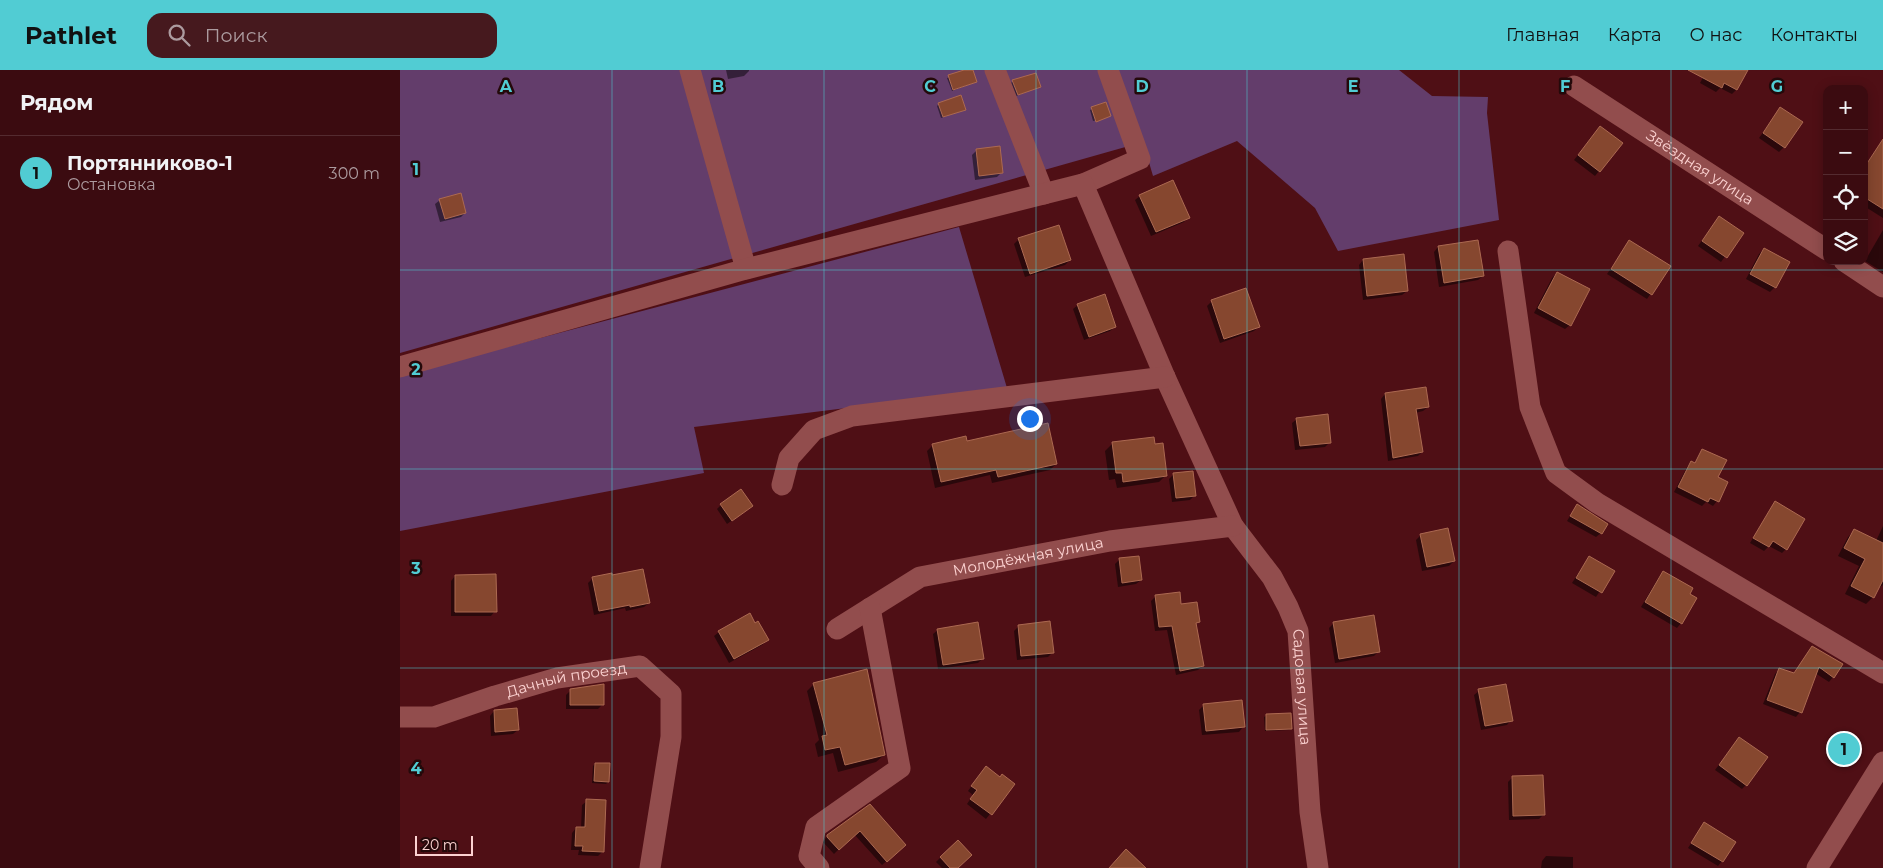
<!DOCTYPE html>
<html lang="ru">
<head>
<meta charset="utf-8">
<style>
  :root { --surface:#3b0b10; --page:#46191e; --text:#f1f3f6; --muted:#ac9b9f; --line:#542b30; --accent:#51ccd3 }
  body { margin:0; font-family:Montserrat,sans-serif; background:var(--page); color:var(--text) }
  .controls { position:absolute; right:15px; top:15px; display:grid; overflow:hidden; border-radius:10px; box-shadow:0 2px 12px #0003 }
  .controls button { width:45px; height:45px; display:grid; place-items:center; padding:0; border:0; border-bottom:1px solid var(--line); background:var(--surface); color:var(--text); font:25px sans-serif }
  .scale { position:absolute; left:15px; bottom:12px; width:58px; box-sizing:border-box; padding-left:5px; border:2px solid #fcd2d1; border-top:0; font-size:14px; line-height:18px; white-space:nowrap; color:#fcd2d1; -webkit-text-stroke:4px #24090a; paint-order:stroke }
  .you { position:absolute; left:629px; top:348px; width:18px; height:18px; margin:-12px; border:4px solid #fff; border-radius:50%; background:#1a73e8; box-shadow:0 0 0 8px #1a73e833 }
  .badge { display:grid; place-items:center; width:32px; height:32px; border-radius:50%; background:var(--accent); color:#111; font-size:16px; font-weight:700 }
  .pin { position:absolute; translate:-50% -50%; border:2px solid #fff; box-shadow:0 1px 5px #0006 }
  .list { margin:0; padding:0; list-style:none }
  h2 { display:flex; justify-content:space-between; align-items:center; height:65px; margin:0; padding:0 20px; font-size:21px }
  h2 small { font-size:16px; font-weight:400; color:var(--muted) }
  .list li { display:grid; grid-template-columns:32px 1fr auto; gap:15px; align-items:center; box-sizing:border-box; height:75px; padding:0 20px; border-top:1px solid var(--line) }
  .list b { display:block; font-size:19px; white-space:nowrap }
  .list p { margin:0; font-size:16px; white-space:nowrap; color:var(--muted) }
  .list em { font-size:16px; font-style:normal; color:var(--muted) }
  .icon { flex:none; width:28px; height:28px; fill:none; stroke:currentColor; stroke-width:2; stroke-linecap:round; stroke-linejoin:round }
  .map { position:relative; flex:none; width:1483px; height:798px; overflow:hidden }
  header { display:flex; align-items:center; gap:30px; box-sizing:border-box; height:70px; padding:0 25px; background:var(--accent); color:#111 }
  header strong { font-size:24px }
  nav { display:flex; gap:28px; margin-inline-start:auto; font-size:18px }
  .search { width:350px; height:45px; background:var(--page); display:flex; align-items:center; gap:12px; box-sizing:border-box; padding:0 18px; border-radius:15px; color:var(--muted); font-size:19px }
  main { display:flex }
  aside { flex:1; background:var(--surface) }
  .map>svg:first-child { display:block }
  .green { fill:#633d6b }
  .shadow { fill:#0007 }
  .building { fill:#86472f; stroke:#ac6951 }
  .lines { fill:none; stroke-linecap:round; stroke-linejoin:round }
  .minor { stroke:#924d4d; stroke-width:21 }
  .grid { fill:none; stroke:#51ccd3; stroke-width:1; stroke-opacity:0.55 }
  .labels { text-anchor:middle; stroke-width:5; stroke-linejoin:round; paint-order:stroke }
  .street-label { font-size:15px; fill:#fcd2d1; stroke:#24090a }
  .grid-label { font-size:16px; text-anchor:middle; font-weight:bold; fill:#51ccd3; stroke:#24090a; stroke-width:5; stroke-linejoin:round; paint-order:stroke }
</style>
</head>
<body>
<header>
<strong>Pathlet</strong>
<div class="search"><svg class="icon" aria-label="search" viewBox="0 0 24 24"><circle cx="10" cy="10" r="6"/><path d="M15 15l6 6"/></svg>Поиск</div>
<nav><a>Главная</a><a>Карта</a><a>О нас</a><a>Контакты</a></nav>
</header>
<main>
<aside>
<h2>Рядом<small></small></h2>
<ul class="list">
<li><span class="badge">1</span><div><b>Портянниково-1</b><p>Остановка</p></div><em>300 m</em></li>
</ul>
</aside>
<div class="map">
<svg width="1483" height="798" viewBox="0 0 1483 798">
  <rect width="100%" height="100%" fill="#4f0f15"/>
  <!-- green -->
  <g class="green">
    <polygon points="0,0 999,0 1032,26 1088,27 1087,43 1099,150 938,181 915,138 837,71 753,106 743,72 0,283"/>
    <polygon points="559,157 607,318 294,357 304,403 0,461 0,305"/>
  </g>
  <!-- shadow -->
  <g class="shadow">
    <polygon points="326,0 349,0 349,1 344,6 328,9"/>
    <polygon points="568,0 571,0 575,12 552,21 547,8"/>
    <polygon points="1307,0 1347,0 1336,20 1332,24 1320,18 1316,22 1300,13"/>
    <polygon points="613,11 639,17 616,26 611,13"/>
    <polygon points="705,33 710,46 693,51 690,40"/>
    <polygon points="539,34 565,39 541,48 537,36"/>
    <polygon points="1381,38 1384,77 1379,82 1359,68"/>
    <polygon points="1196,62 1199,101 1195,106 1174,90"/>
    <polygon points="577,80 601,103 597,107 575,110 572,85"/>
    <polygon points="1477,80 1483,84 1483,148 1464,136 1464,97"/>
    <polygon points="740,126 788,147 784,152 751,166 735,130"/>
    <polygon points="40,130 65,143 61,147 40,152 35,134"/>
    <polygon points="1319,147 1342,163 1321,192 1298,176"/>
    <polygon points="1483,160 1483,202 1465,191"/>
    <polygon points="619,169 670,190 665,195 625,207 614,174"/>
    <polygon points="1077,171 1083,206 1078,210 1039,217 1034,182 1038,177"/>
    <polygon points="1229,172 1269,197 1247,229 1207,204"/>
    <polygon points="1364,179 1375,217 1370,222 1346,209 1359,184"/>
    <polygon points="963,190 1007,221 1002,225 963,230 959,195"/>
    <polygon points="1157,203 1170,255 1165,259 1134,243 1152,208"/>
    <polygon points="812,231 858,257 854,261 820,273 807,236"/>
    <polygon points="678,235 715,257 710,261 684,270 673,239"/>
    <polygon points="985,324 1028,337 1023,341 1015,343 1022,382 1018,386 988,391 981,329"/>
    <polygon points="897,349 930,372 925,377 895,380 892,353"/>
    <polygon points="753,368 766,405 759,412 717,418 715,409 709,410 705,381 712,374"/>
    <polygon points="566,373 656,394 650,400 592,413 590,405 535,418 527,381 533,375"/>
    <polygon points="1303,380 1317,408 1317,431 1313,436 1306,432 1302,436 1274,422 1287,397 1291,392 1294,394"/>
    <polygon points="774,404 795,425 790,430 772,432 769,409"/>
    <polygon points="1375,433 1386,479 1382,483 1369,476 1364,481 1350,473 1371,438"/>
    <polygon points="321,435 352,436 327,454 317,439"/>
    <polygon points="1177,435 1201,463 1196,467 1167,451"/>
    <polygon points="1483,456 1483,515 1477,519 1473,527 1466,534 1445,524 1459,496 1438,486 1448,467 1455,460 1476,471"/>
    <polygon points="1021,465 1054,491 1049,496 1022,501 1016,470"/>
    <polygon points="1189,487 1213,501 1196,527 1172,513"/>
    <polygon points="720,489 741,510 736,514 718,517 715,494"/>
    <polygon points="1263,502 1281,553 1277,558 1241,537 1259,507"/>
    <polygon points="55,506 95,541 91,546 51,546 51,511"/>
    <polygon points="193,508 249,533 244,537 226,541 225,538 194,545 188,513"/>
    <polygon points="756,526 780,535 798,552 795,554 803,596 798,600 776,605 767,560 755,561 751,531"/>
    <polygon points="934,553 979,581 974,586 935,593 929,558"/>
    <polygon points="355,554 367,570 362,575 329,593 314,566 319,562"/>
    <polygon points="619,556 653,582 648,587 617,590 614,561"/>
    <polygon points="538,560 582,589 578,593 538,599 533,564"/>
    <polygon points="1412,577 1433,607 1429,612 1415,603 1400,642 1396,647 1363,634 1375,604 1379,599 1393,604"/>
    <polygon points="414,614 484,685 476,692 438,702 433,683 418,687 415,674 419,670 407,621"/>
    <polygon points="171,620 203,634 198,639 166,639 166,625"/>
    <polygon points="1079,621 1111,650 1107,655 1081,660 1074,625"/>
    <polygon points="804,635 843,657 839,662 802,665 799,640"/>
    <polygon points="94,641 118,660 113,664 91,666 90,646"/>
    <polygon points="866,646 891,658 889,660 865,661 864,647"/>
    <polygon points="1339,668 1346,715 1342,719 1315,700"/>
    <polygon points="195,694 208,712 206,714 192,713 193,696"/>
    <polygon points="581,703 613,714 586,749 567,734 573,725 568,721"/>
    <polygon points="1113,707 1143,745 1139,749 1109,750 1108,712"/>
    <polygon points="187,731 203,781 198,786 178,785 179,780 171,780 172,763 176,758 181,758 182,735"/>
    <polygon points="470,736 504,775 482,795 454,764 434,784 423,772 428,765"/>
    <polygon points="1304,754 1322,791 1318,796 1288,778"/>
    <polygon points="1146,786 1173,787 1173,798 1141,798 1142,791"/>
    <polygon points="541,787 556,798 542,798 536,792"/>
  </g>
  <!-- building -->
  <g class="building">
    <polygon points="564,0 573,0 577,12 553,20 548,5"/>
    <polygon points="1288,0 1348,0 1337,20 1324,13 1322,18"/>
    <polygon points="636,3 641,17 618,25 612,10"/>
    <polygon points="561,25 566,40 543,47 538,33"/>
    <polygon points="706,32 711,46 696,52 691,37"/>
    <polygon points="1380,37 1403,52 1385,78 1363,63"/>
    <polygon points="1200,56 1223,73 1200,102 1178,85"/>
    <polygon points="1483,69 1483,139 1464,127 1464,98"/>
    <polygon points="600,76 603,103 579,106 576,79"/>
    <polygon points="773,110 790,148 756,162 739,125"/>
    <polygon points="61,123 66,143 45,149 39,129"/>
    <polygon points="1319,146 1344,163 1327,188 1302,171"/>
    <polygon points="659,155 671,190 630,204 618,168"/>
    <polygon points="1078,170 1084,206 1044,213 1038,176"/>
    <polygon points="1229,170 1271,196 1252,225 1211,199"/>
    <polygon points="1364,178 1390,192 1376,218 1350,204"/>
    <polygon points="1004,184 1008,221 967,226 963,189"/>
    <polygon points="1157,202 1190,219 1171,256 1138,238"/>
    <polygon points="846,218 860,257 824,269 811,230"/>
    <polygon points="705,224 716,257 689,267 677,234"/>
    <polygon points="1026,317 1029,337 1016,339 1023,382 993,388 985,323"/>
    <polygon points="928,344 931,373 900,376 896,348"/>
    <polygon points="648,353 657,394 598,407 596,400 541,412 532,374 566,366 567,371"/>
    <polygon points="754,367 755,374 763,373 767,406 723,412 722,403 716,403 712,372"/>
    <polygon points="1302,379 1327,390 1318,407 1328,412 1319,432 1310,428 1308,432 1278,417 1291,391 1295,393"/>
    <polygon points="793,401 796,426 776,428 773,403"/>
    <polygon points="341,419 353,436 332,451 320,434"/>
    <polygon points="1375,431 1405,449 1387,480 1373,471 1369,477 1353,468"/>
    <polygon points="1177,434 1208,454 1202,464 1170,446"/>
    <polygon points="1048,458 1055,491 1027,497 1020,464"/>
    <polygon points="1454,459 1483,473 1483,510 1474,528 1451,516 1465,489 1444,478"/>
    <polygon points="739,486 742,510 722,513 719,488"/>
    <polygon points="1189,486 1215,501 1202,523 1176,508"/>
    <polygon points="243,499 250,533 230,537 230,535 199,541 192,507 212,503 212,505"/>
    <polygon points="1263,501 1293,518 1290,524 1297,528 1282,554 1245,532"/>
    <polygon points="96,504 97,542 55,542 55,505"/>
    <polygon points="780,522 781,534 797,532 800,552 796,553 804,596 780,601 772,556 759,557 755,525"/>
    <polygon points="350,543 355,553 358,551 369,570 334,589 318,561"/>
    <polygon points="974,545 980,582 939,589 933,552"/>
    <polygon points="650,551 654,583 621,586 618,555"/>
    <polygon points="578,552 584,589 543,595 537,559"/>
    <polygon points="1412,576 1443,594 1434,608 1419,597 1402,643 1367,630 1379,598 1394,603"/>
    <polygon points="467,599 485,685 445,695 440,677 425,680 422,666 427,665 413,613"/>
    <polygon points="204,614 204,635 170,635 170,619"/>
    <polygon points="1106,614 1113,651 1085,656 1078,619"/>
    <polygon points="842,630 845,657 806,661 803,634"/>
    <polygon points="117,638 119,660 95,662 94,640"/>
    <polygon points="891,643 892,659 866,660 866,644"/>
    <polygon points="1339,667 1368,687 1347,716 1319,695"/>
    <polygon points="195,693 210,693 209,712 194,711"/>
    <polygon points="586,696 600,707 602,704 615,714 592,745 570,729 577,720 571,716"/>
    <polygon points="1143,705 1145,745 1113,746 1112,706"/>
    <polygon points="186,729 206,730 204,782 182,781 183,776 175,776 176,757 185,757"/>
    <polygon points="470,734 506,775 487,792 460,761 439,780 427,767 427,765"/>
    <polygon points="1304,752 1336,772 1323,792 1291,773"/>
    <polygon points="558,770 572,785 558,798 550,798 540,787"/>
    <polygon points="726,779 746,798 709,798"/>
  </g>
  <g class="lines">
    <!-- minor -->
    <g class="minor">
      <polyline points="290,0 346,199"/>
      <polyline points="595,0 644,124"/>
      <path id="s1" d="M1174,16L1427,180"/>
      <polyline points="683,114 740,89 708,0"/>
      <polyline points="1108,181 1130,337 1156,403 1197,433 1483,603"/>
      <polyline points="1444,191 1483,217"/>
      <path id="s2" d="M0,297L346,199L683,114L765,307L833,456L872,507L888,537L898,561L910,742L918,798"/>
      <polyline points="382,415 389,388 414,360 452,346 765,307"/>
      <path id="s3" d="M437,559L520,507L710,471L833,456"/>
      <path id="s4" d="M0,647H34L95,626L157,608L240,596L271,624V667L250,798"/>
      <polyline points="419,798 409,786 416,757 500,698 470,538"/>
      <polyline points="1417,798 1483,692"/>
    </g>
  </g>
  <!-- grid -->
  <path class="grid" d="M212,0V798M424,0V798M636,0V798M847,0V798M1059,0V798M1271,0V798M0,200H1483M0,399H1483M0,598H1483"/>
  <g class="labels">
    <!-- street labels -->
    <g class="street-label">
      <text dy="5" stroke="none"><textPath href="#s1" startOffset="150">Звёздная улица</textPath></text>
      <text dy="5" stroke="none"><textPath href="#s3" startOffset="208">Молодёжная улица</textPath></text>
      <text dy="5" stroke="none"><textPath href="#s4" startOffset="172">Дачный проезд</textPath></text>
      <text dy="5" stroke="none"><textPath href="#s2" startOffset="1261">Садовая улица</textPath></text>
    </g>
  </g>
  <g class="grid-label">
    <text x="106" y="22">A</text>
    <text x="318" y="22">B</text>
    <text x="530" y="22">C</text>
    <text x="742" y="22">D</text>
    <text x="953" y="22">E</text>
    <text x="1165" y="22">F</text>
    <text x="1377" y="22">G</text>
    <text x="16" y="105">1</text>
    <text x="16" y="305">2</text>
    <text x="16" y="504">3</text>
    <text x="16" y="704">4</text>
  </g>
</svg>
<div class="controls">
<button>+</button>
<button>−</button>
<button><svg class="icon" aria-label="locate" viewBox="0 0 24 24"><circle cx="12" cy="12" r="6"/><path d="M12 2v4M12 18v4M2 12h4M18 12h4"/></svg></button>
<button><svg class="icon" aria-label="layers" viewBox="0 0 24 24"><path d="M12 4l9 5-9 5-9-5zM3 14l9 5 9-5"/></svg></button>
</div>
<div class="scale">20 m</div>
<div class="you"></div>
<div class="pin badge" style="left:1444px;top:679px">1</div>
</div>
</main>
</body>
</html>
